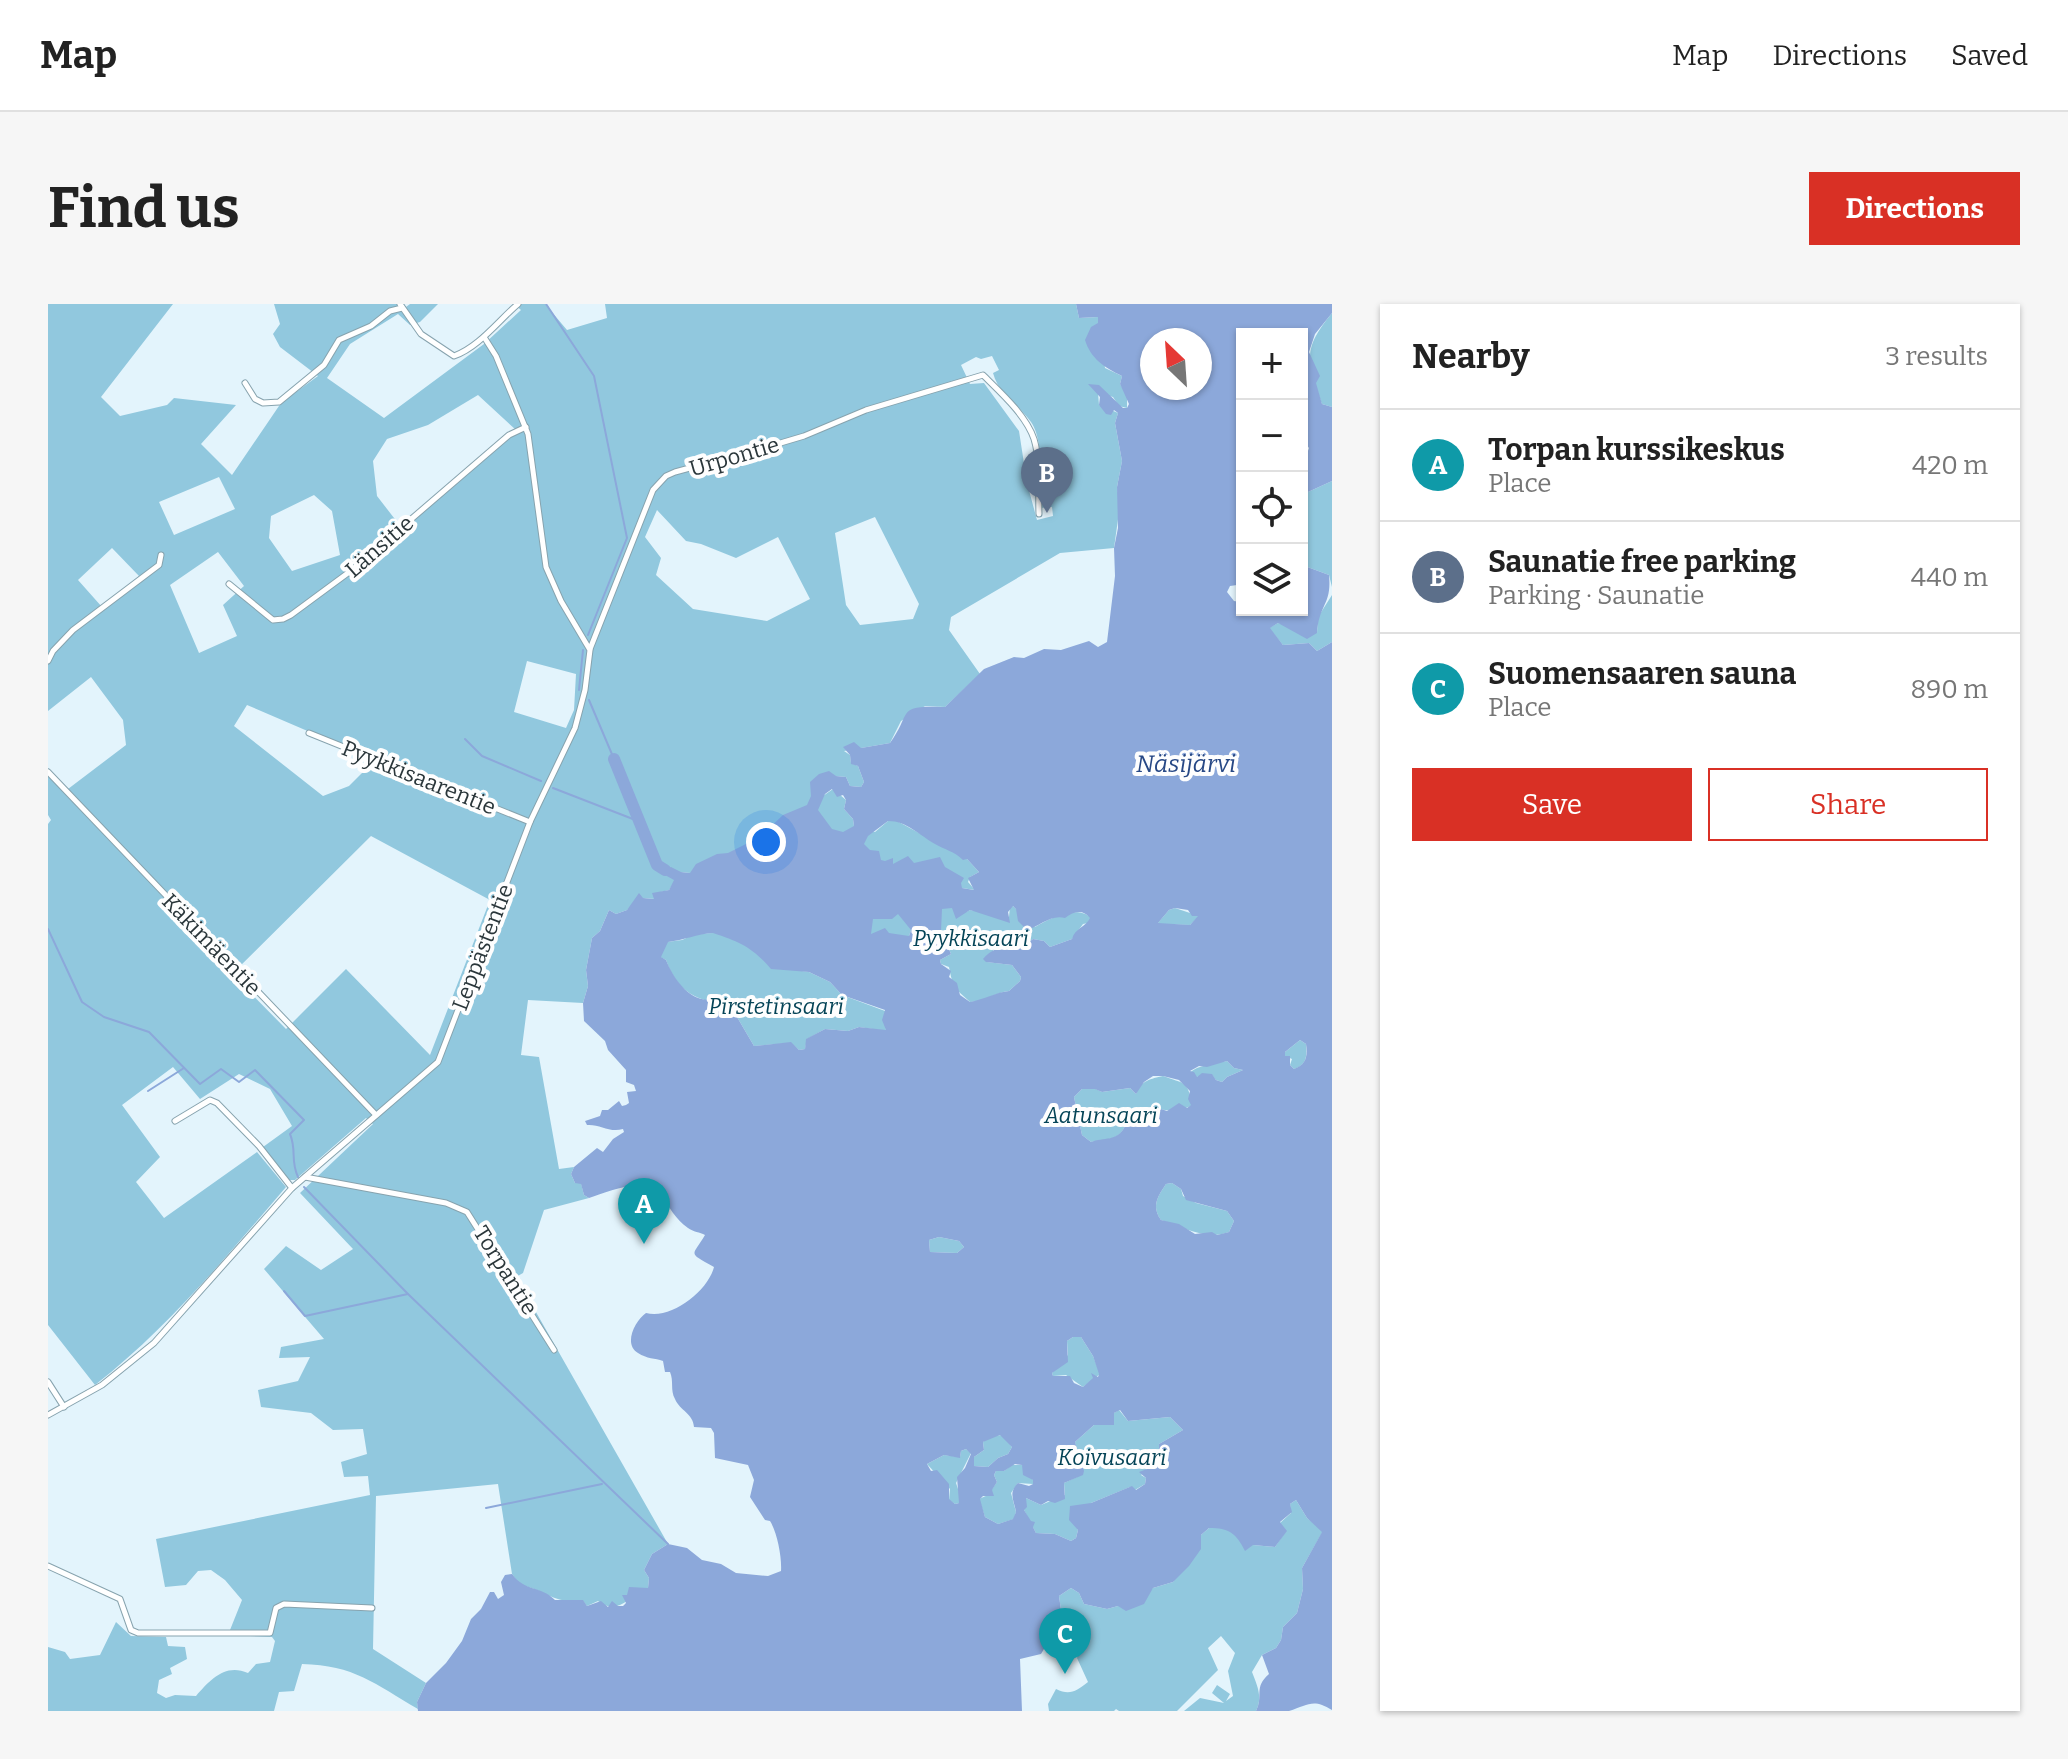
<!DOCTYPE html>
<html lang="en">
<head>
<meta charset="utf-8">
<style>
  :root { --surface:#fff; --page:#f6f6f6; --text:#222; --muted:#767676; --line:#e0e0e0; --accent:#d93025 }
  body { margin:0; font-family:Bitter,serif; background:var(--page); color:var(--text) }
  .controls { position:absolute; right:24px; top:24px; display:grid; overflow:hidden; border-radius:0px; box-shadow:0 2px 6px #0004 }
  .controls button { width:72px; height:72px; display:grid; place-items:center; padding:0; border:0; border-bottom:2px solid var(--line); background:var(--surface); color:var(--text); font:40px sans-serif }
  .compass { position:absolute; left:1092px; top:24px; width:72px; height:72px; border-radius:50%; background:var(--surface); box-shadow:0 2px 6px #0004; rotate:335deg }
  .you { position:absolute; left:718px; top:538px; width:28px; height:28px; margin:-20px; border:6px solid #fff; border-radius:50%; background:#1a73e8; box-shadow:0 0 0 12px #1a73e833 }
  .badge { display:grid; place-items:center; width:52px; height:52px; border-radius:50%; background:var(--accent); color:#fff; font-size:26px; font-weight:700 }
  .pin { position:absolute; translate:-50% -66px; filter:drop-shadow(0 2px 4px #0008) }
  .pin::after { content:''; position:absolute; top:42px; width:28px; height:24px; background:inherit; clip-path:polygon(0 0,100% 0,50% 100%) }
  .list { margin:0; padding:0; list-style:none }
  h2 { display:flex; justify-content:space-between; align-items:center; height:104px; margin:0; padding:0 32px; font-size:34px }
  h2 small { font-size:26px; font-weight:400; color:var(--muted) }
  .list li { display:grid; grid-template-columns:52px 1fr auto; gap:24px; align-items:center; box-sizing:border-box; height:112px; padding:0 32px; border-top:2px solid var(--line) }
  .list b { display:block; font-size:30px; white-space:nowrap }
  .list p { margin:0; font-size:26px; white-space:nowrap; color:var(--muted) }
  .list em { font-size:26px; font-style:normal; color:var(--muted) }
  .actions { display:flex; gap:16px; padding:24px 32px }
  .actions a { flex:1; padding:18px 0; border:2px solid var(--accent); border-radius:0px; text-align:center; font-size:28px; color:var(--accent) }
  .actions .main { background:var(--accent); color:#fff }
  .icon { flex:none; width:44px; height:44px; fill:none; stroke:currentColor; stroke-width:2; stroke-linecap:round; stroke-linejoin:round }
  .map { position:relative; flex:none; width:1284px; height:1407px; overflow:hidden; border-radius:0px }
  header { display:flex; align-items:center; gap:48px; box-sizing:border-box; height:112px; padding:0 40px; background:var(--surface); border-bottom:2px solid var(--line) }
  header strong { font-size:38px }
  nav { display:flex; gap:44px; margin-inline-start:auto; font-size:28px }
  .intro { display:flex; align-items:center; justify-content:space-between; box-sizing:border-box; height:192px; padding:0 48px }
  h1 { margin:0; font-size:56px }
  .button { padding:20px 36px; border-radius:0px; background:var(--accent); color:#fff; font-size:28px; font-weight:700 }
  main { display:flex; gap:48px; padding:0 48px }
  aside { flex:1; background:var(--surface); border-radius:0px; box-shadow:0 2px 6px #0004 }
  .map>svg:first-child { display:block }
  .green { fill:#91c8de; fill-rule:evenodd }
  .water { fill:#8ca8da; fill-rule:evenodd }
  .lines { fill:none; stroke-linecap:round; stroke-linejoin:round }
  .stream { stroke:#8ca8da; stroke-width:2 }
  .river { stroke:#8ca8da; stroke-width:12 }
  .street-casing { stroke:#87a3ae; stroke-width:7 }
  .street { stroke:#fff; stroke-width:5 }
  .labels { text-anchor:middle; stroke-width:8; stroke-linejoin:round; paint-order:stroke }
  .street-label { font-size:22px; fill:#2a363a; stroke:#fefefe }
  .park-label { font-size:22px; font-style:italic; fill:#054457; stroke:#fefefe }
  .water-label { font-size:24px; font-style:italic; fill:#274885; stroke:#fefefe }
</style>
</head>
<body>
<header>
<strong>Map</strong>
<nav><a>Map</a><a>Directions</a><a>Saved</a></nav>
</header>
<div class="intro"><h1>Find us</h1><a class="button">Directions</a></div>
<main>
<div class="map">
<svg width="1284" height="1407" viewBox="0 0 1284 1407">
  <rect width="100%" height="100%" fill="#e3f4fc"/>
  <!-- green -->
  <g class="green">
    <path d="M0,0H125L53,93L72,112L119,101L126,94L188,101L153,140L184,171L233,99L270,72L232,43L225,30L232,20L226,0H356L358,3L362,0H390L372,18L362,21L350,10L302,40L279,74L336,114L436,40L473,6L466,0H497L519,26L559,14L557,0H1028L1031,14L1050,13L1057,64L1074,72L1072,80L1079,92V104L1071,102L1065,93L1050,89L1051,101L1070,109L1067,119L1074,157L1069,183L1072,201L1066,244L1012,249L903,313L901,326L932,370L897,403L877,402L853,417L842,439L796,447L802,451L803,459L810,462L816,478L813,483L802,482L798,473L788,472L775,492L785,485L798,496L796,505L805,515L806,522L827,528L840,517H849L919,555L931,568L922,573L920,578L927,586L914,584L918,608L922,606L961,613L962,603L965,602L987,623C1001,615 1029,600 1043,614L1040,619L1035,620L1024,635L1002,643L996,637L985,635L974,643L963,640L946,645L939,658L964,661L973,673L972,677L961,687C948,688 936,698 922,698C906,683 905,684 901,663L893,660L892,656L903,650L894,627L863,626L861,632L844,641L843,646L831,656H812L642,569L633,568L621,586L605,590L607,595L595,594L579,606L568,610L561,606L552,627L544,634L538,666L540,682L535,699L480,696L473,751L491,753L511,865L526,863L523,870L527,879H533L536,891L541,894L496,906L475,969L468,973L620,1240L604,1250L596,1266L601,1274L600,1284H594C581,1296 567,1311 550,1297L539,1302L535,1297C504,1300 499,1286 472,1281L464,1270L450,1180L328,1192L325,1345L378,1379L369,1398L370,1405C327,1380 306,1361 254,1360L246,1387L231,1388L226,1407H0V1343L17,1348L22,1355L52,1351L68,1318L83,1332L118,1333L120,1342L137,1343L139,1355L122,1364L124,1370L111,1376L109,1389L118,1394L127,1391L148,1392C162,1376 177,1359 200,1369L208,1360L222,1358L227,1337L224,1333L180,1331L194,1296L177,1276L163,1266L150,1267L138,1281L117,1283L108,1235L322,1191L320,1172L296,1173L293,1158L319,1150L315,1125L285,1126L263,1109L213,1103L210,1086L250,1077L262,1053L231,1054L233,1043L276,1035L216,965L238,942L273,966L305,945L252,889L325,820L318,814L247,876H241L215,843L244,822L222,785L191,770L152,795L125,763L74,801L112,853L88,878L116,914L209,848L238,883C178,953 120,1024 47,1081L0,1021V520L3,516L0,511V464L20,485L78,441L75,416L43,373L0,407ZM944,52L951,66L945,69C951,91 970,100 983,118C996,136 993,182 992,204L1004,203L1005,212L989,216L979,179L971,127L936,79L922,80L913,61L928,53L933,55ZM430,91L468,126L353,223L329,192L325,157L339,135L380,121ZM171,173L187,205L126,231L111,198ZM266,191L284,207L292,251L244,267L221,234L223,212ZM609,206L638,237L653,240L688,254L730,233L762,295L719,317L645,305L608,271L613,254L597,233ZM827,213L871,300L865,315L812,321L798,301L787,229ZM64,244L91,272L54,303L30,276ZM170,248L196,282L175,301L189,332L151,349L122,281ZM479,357L528,370L526,406L518,424L466,408ZM199,401L327,456L301,482L275,492L186,422ZM323,532L442,596L382,751L298,665L238,725L184,670Z"/>
    <path d="M1284,9V103L1274,100C1260,56 1253,47 1284,9Z"/>
    <polygon points="1284,177 1284,283 1281,271 1254,261 1254,184 1260,188"/>
    <polygon points="1284,291 1284,338 1269,347 1261,339 1235,341 1221,324 1230,319 1269,329 1270,313"/>
    <polygon points="1127,604 1151,612 1142,621 1109,620 1121,606"/>
    <path d="M687,617L747,666L761,668L782,678L794,691L837,707L838,727L811,723L800,727L777,725L759,735L757,745L751,746L743,739L706,742L682,701C649,697 630,689 618,656L612,653L619,638L634,636L647,630L665,629Z"/>
    <path d="M1252,736L1258,740C1259,752 1259,761 1246,765L1242,761L1244,755L1237,752V748Z"/>
    <path d="M1179,757L1186,764L1195,766L1179,773L1174,778L1168,776L1164,771L1148,773L1143,768C1148,762 1168,759 1179,757Z"/>
    <path d="M1115,772C1136,780 1140,776 1144,801C1137,806 1120,808 1113,805L1094,810L1091,816L1077,822C1071,837 1057,835 1043,838L1034,831L1026,793L1034,785H1048L1054,788L1082,784L1088,790C1093,776 1103,775 1115,772Z"/>
    <path d="M1124,879L1133,885L1135,892L1148,899L1179,907L1186,917L1181,928C1158,937 1135,923 1113,916C1103,902 1110,892 1118,880Z"/>
    <polygon points="891,933 911,937 916,943 909,949 882,948 881,936"/>
    <polygon points="1025,1033 1033,1033 1045,1052 1052,1070 1035,1083 1018,1071 1005,1072 1004,1069 1020,1051 1019,1037"/>
    <polygon points="1071,1106 1080,1117 1122,1113 1135,1126 1111,1140 1111,1152 1098,1160 1099,1165 1093,1171 1098,1174 1097,1180 1087,1186 1082,1183 1043,1199 1026,1219 1030,1226 1028,1234 1023,1237 1007,1230 988,1229 976,1206 978,1194 993,1201 1017,1191 1016,1179 1029,1173 1032,1162 1027,1138 1046,1121 1066,1121 1066,1109"/>
    <polygon points="955,1131 964,1143 960,1150 950,1154 940,1163 926,1162 926,1153 936,1146 935,1138 943,1132"/>
    <polygon points="918,1145 923,1149 908,1179 912,1191 911,1199 907,1200 901,1196 902,1185 879,1160 896,1151 912,1153 913,1147"/>
    <polygon points="964,1161 974,1161 985,1176 985,1180 970,1179 963,1189 968,1208 966,1215 950,1220 937,1213 931,1195 940,1191 949,1178 946,1171 948,1167 956,1167"/>
    <path d="M1248,1196L1259,1214L1275,1227L1254,1264L1255,1285L1249,1309L1235,1323L1233,1336L1228,1344L1214,1351L1204,1368C1209,1381 1215,1393 1208,1407H1136L1152,1394L1176,1399L1164,1389L1169,1381L1182,1390L1178,1397L1185,1392L1180,1367L1187,1349L1173,1332L1160,1344L1170,1366L1129,1407H1071L1068,1405L1066,1407H1001L1000,1400L1008,1385C1022,1392 1028,1387 1040,1378L1029,1354L1031,1349L1026,1350L1023,1354L999,1340V1325L1013,1306L1011,1292L1023,1284L1031,1289L1036,1300L1059,1305L1070,1302L1105,1284L1125,1278L1153,1231L1161,1224H1179L1205,1241L1227,1243L1238,1227L1232,1219L1243,1209L1242,1200Z"/>
  </g>
  <!-- water -->
  <path class="water" d="M1028,0H1284V9L1267,30L1261,48L1272,72L1268,79L1274,100L1284,103V177L1260,188L1254,184V164L1261,144L1254,135V30H1194V286L1189,281L1182,282L1179,288L1186,297L1192,298L1194,306L1203,311L1206,306H1254V261L1281,271C1284,301 1271,300 1269,329L1259,335L1230,319L1222,324L1235,341L1261,339L1269,347L1284,338V1406C1265,1394 1260,1401 1241,1407C1232,1407 1218,1407 1208,1407C1216,1391 1205,1384 1221,1370L1214,1351L1228,1344L1233,1336L1235,1323L1249,1309L1255,1285L1254,1264L1274,1228L1259,1214L1248,1196L1242,1200L1244,1208L1232,1218L1239,1227L1227,1243L1205,1241L1197,1247C1188,1229 1181,1224 1161,1224L1153,1231V1245L1141,1262L1125,1278L1105,1284L1096,1300L1078,1307L1070,1302L1059,1305L1036,1300L1031,1289L1023,1284L1011,1292L1013,1306L999,1325V1340L993,1350L972,1355L974,1407H370L369,1398L378,1379L398,1359L414,1337L423,1315L433,1305L442,1288H446L450,1295L456,1291L453,1278L457,1271L464,1270C477,1288 492,1281 507,1296H535L539,1302L553,1297L560,1303L564,1297L570,1302H575L578,1299L574,1291H579L581,1283L600,1284L601,1274L596,1266L604,1250L620,1240L639,1244L654,1256L673,1260L688,1269L720,1272L733,1267C734,1253 729,1228 722,1217L717,1216L702,1193L706,1176L700,1161L667,1154L666,1129L663,1124L646,1123C645,1109 632,1107 627,1095C622,1086 626,1077 622,1068H617L615,1057C607,1054 599,1055 590,1049C575,1040 587,1017 598,1009C623,1016 660,987 666,963C639,948 644,953 657,931C652,928 645,928 640,924C627,915 622,903 612,891C595,871 561,888 541,894L536,891L533,880L527,879L523,870L526,863L549,844L555,848L565,835L576,828L575,825C561,829 552,820 539,821L537,817L552,812L554,806H560L571,797L574,802L578,801L581,799L579,788L588,787L586,781L578,778V766L560,746L557,737L536,717L535,699L540,682L538,666L544,634L552,627L561,606L568,610L579,606L591,589L595,594L606,595L604,589L621,586L626,576L617,571V566L623,563L633,568L642,569L648,560L669,550L680,549L712,533L735,511L759,501L763,492L762,478L771,470L781,467L788,472L798,473L802,482L813,483L816,478L810,462L803,460L802,451L795,443L806,438L813,444L842,439C865,407 847,401 897,403L936,365L966,353L976,354L996,345L1013,346L1041,337L1050,343L1059,338L1067,272L1066,244L1070,224L1069,183L1074,157L1067,119L1070,109L1066,106L1063,111L1058,110L1051,101L1052,93L1040,80L1051,81L1075,104H1079L1081,100L1072,80L1074,72C1056,63 1043,55 1037,36L1043,23L1050,19V13L1031,14ZM1104,36H1152V84H1104ZM784,485L789,493L795,491L798,496L796,505L805,515L806,522L795,528L784,525L770,506L777,490ZM840,517C859,517 871,531 887,540C897,546 906,547 915,556L919,555L931,568L920,574L926,586L914,584L913,579L916,574L897,563L892,553L866,559L860,552L845,560V554L837,557L833,556L831,547L822,546L816,540L820,532ZM965,602L968,605L970,617L979,626C992,622 1003,610 1017,614C1026,607 1035,605 1042,614C1038,623 1027,624 1024,635L1002,643L996,637L985,635L974,643C961,640 944,643 935,655L938,658L964,661L973,673L972,677L961,687C949,688 934,696 922,698L912,691L909,679L901,673L903,667L893,660L892,656L903,650L893,627L894,605L904,604L908,615L922,606L962,619L960,608ZM1127,604L1140,606L1144,612H1150L1142,621L1110,619L1121,606ZM850,610L863,626L861,632L841,629L837,624L823,630L825,615H844ZM665,629C692,638 704,643 723,665L761,668L782,678L794,691L837,706L834,716L838,726L811,723L800,727L777,725L758,735L757,745L751,746L743,738L706,742L682,701L669,694C645,703 626,676 618,656L613,653L620,638C636,636 649,630 665,629ZM1252,736L1258,740C1260,752 1258,761 1246,765L1242,761V752H1237V748ZM1179,757L1186,764L1195,766L1179,773L1174,778L1168,776L1164,770L1154,769L1149,773L1146,768L1142,767L1151,762L1159,763ZM1115,772L1131,776L1142,787L1140,795L1143,801L1139,804L1131,799L1119,807L1113,805L1094,810L1091,816L1077,822C1070,838 1055,833 1043,838L1034,831L1026,793L1034,785H1047L1054,788L1082,784L1088,790L1096,778L1105,772ZM1124,879L1133,885L1138,896L1179,907L1186,917L1181,928L1169,931L1164,928L1147,930L1131,920L1113,916C1103,902 1110,892 1118,880ZM891,933L911,937L916,943L909,949L882,948L881,936ZM1025,1033H1033L1045,1052L1051,1070L1050,1073L1043,1069L1045,1074L1035,1083L1026,1079L1022,1072H1005L1004,1069L1020,1058L1019,1037ZM1072,1106L1080,1117L1122,1113L1135,1126L1111,1140V1152L1097,1160L1099,1165L1091,1168L1098,1174L1097,1180L1088,1186L1084,1182L1043,1199L1022,1202L1021,1216L1030,1226L1028,1234L1023,1237L1007,1230L988,1229L985,1223L987,1218L983,1217L976,1206L979,1203L978,1194L993,1201L1000,1197L1007,1199L1017,1195L1016,1179L1035,1171L1036,1167L1027,1138L1046,1121H1066V1109ZM952,1131L964,1143L960,1150L950,1154L940,1163L926,1162V1153L936,1146L935,1138ZM918,1145L923,1150L917,1164L909,1173L911,1199L907,1200L901,1195V1180L889,1166L883,1167L879,1160L896,1151L912,1154L913,1147ZM967,1160L974,1161L975,1171L985,1176V1180L981,1182L970,1179C960,1189 966,1196 968,1208L965,1215L950,1220L937,1213L932,1195L935,1192H946L944,1186L949,1178L946,1171L948,1167H956Z"/>
  <g class="lines">
    <!-- stream -->
    <g class="stream">
      <polyline points="498,0 546,72 579,234 540,331"/>
      <polyline points="531,386 535,346"/>
      <polyline points="541,396 566,455"/>
      <polyline points="417,435 434,452 493,477"/>
      <polyline points="505,484 590,517"/>
      <path d="M0,625L34,698L56,713L101,728L152,780L173,765L191,778L207,766L256,816L242,830C249,847 242,856 250,873"/>
      <polyline points="100,787 136,764"/>
      <polyline points="256,883 360,990 620,1240"/>
      <polyline points="236,987 257,1012 360,990"/>
      <polyline points="438,1204 554,1180"/>
    </g>
    <!-- river -->
    <polyline class="river" points="566,455 609,561 617,566"/>
    <defs>
      <g id="street">
        <path d="M352,0L373,30L406,52C431,43 450,17 470,0"/>
        <polyline points="197,79 207,95 215,99 231,98 276,61 291,36 323,22 342,7 354,4"/>
        <polyline points="181,280 225,316 235,315 243,311 304,266 461,131 478,123"/>
        <path d="M542,345L605,186L618,172L627,168L719,143L756,132L818,106L935,71C952,88 978,111 986,135C993,158 990,186 991,210"/>
        <polyline points="0,357 5,347 25,326 111,261 113,251"/>
        <polyline points="261,429 482,518"/>
        <polyline points="0,468 328,811"/>
        <polyline points="127,817 162,796 169,799 211,842 244,884"/>
        <polyline points="257,873 398,899 419,908 506,1046"/>
        <polyline points="0,1078 16,1103"/>
        <polyline points="0,1111 54,1081 106,1039 244,884 390,758 482,518 527,424 537,386 542,346 513,297 498,263 480,130 448,52 436,33"/>
        <polyline points="0,1262 72,1295 83,1326 90,1329 222,1329 228,1304 236,1300 324,1304"/>
      </g>
    </defs>
    <!-- street casing -->
    <use href="#street" class="street-casing"/>
    <!-- street -->
    <use href="#street" class="street"/>
  </g>
  <g class="labels">
    <!-- street labels -->
    <g class="street-label">
      <text transform="translate(686 152) rotate(-16)" y="8">Urpontie</text>
      <text transform="translate(331 242) rotate(-41)" y="8">Länsitie</text>
      <text transform="translate(371 473) rotate(22)" y="8">Pyykkisaarentie</text>
      <text transform="translate(164 640) rotate(46)" y="8">Käkimäentie</text>
      <text transform="translate(434 643) rotate(-69)" y="8">Leppästentie</text>
      <text transform="translate(458 966) rotate(58)" y="8">Torpantie</text>
    </g>
    <!-- park labels -->
    <g class="park-label">
      <text x="923" y="642">Pyykkisaari</text>
      <text x="728" y="710">Pirstetinsaari</text>
      <text x="1053" y="819">Aatunsaari</text>
      <text x="1064" y="1161">Koivusaari</text>
    </g>
    <!-- water labels -->
    <g class="water-label">
      <text x="1138" y="468">Näsijärvi</text>
    </g>
  </g>
</svg>
<div class="controls">
<button>+</button>
<button>−</button>
<button><svg class="icon" aria-label="locate" viewBox="0 0 24 24"><circle cx="12" cy="12" r="6"/><path d="M12 2v4M12 18v4M2 12h4M18 12h4"/></svg></button>
<button><svg class="icon" aria-label="layers" viewBox="0 0 24 24"><path d="M12 4l9 5-9 5-9-5zM3 14l9 5 9-5"/></svg></button>
</div>
<svg class="compass" viewBox="-18 -18 36 36"><path d="M0-13l5 13h-10z" fill="#e53935"/><path d="M0 13l5-13h-10z" fill="#767676"/></svg>
<div class="you"></div>
<div class="pin badge" style="left:596px;top:940px;background:#0f9aa8">A</div>
<div class="pin badge" style="left:999px;top:209px;background:#5c6f8a">B</div>
<div class="pin badge" style="left:1017px;top:1370px;background:#0f9aa8">C</div>
</div>
<aside>
<h2>Nearby<small>3 results</small></h2>
<ul class="list">
<li><span class="badge" style="background:#0f9aa8">A</span><div><b>Torpan kurssikeskus</b><p>Place</p></div><em>420 m</em></li>
<li><span class="badge" style="background:#5c6f8a">B</span><div><b>Saunatie free parking</b><p>Parking · Saunatie</p></div><em>440 m</em></li>
<li><span class="badge" style="background:#0f9aa8">C</span><div><b>Suomensaaren sauna</b><p>Place</p></div><em>890 m</em></li>
</ul>
<div class="actions"><a class="main">Save</a><a>Share</a></div>
</aside>
</main>
</body>
</html>
